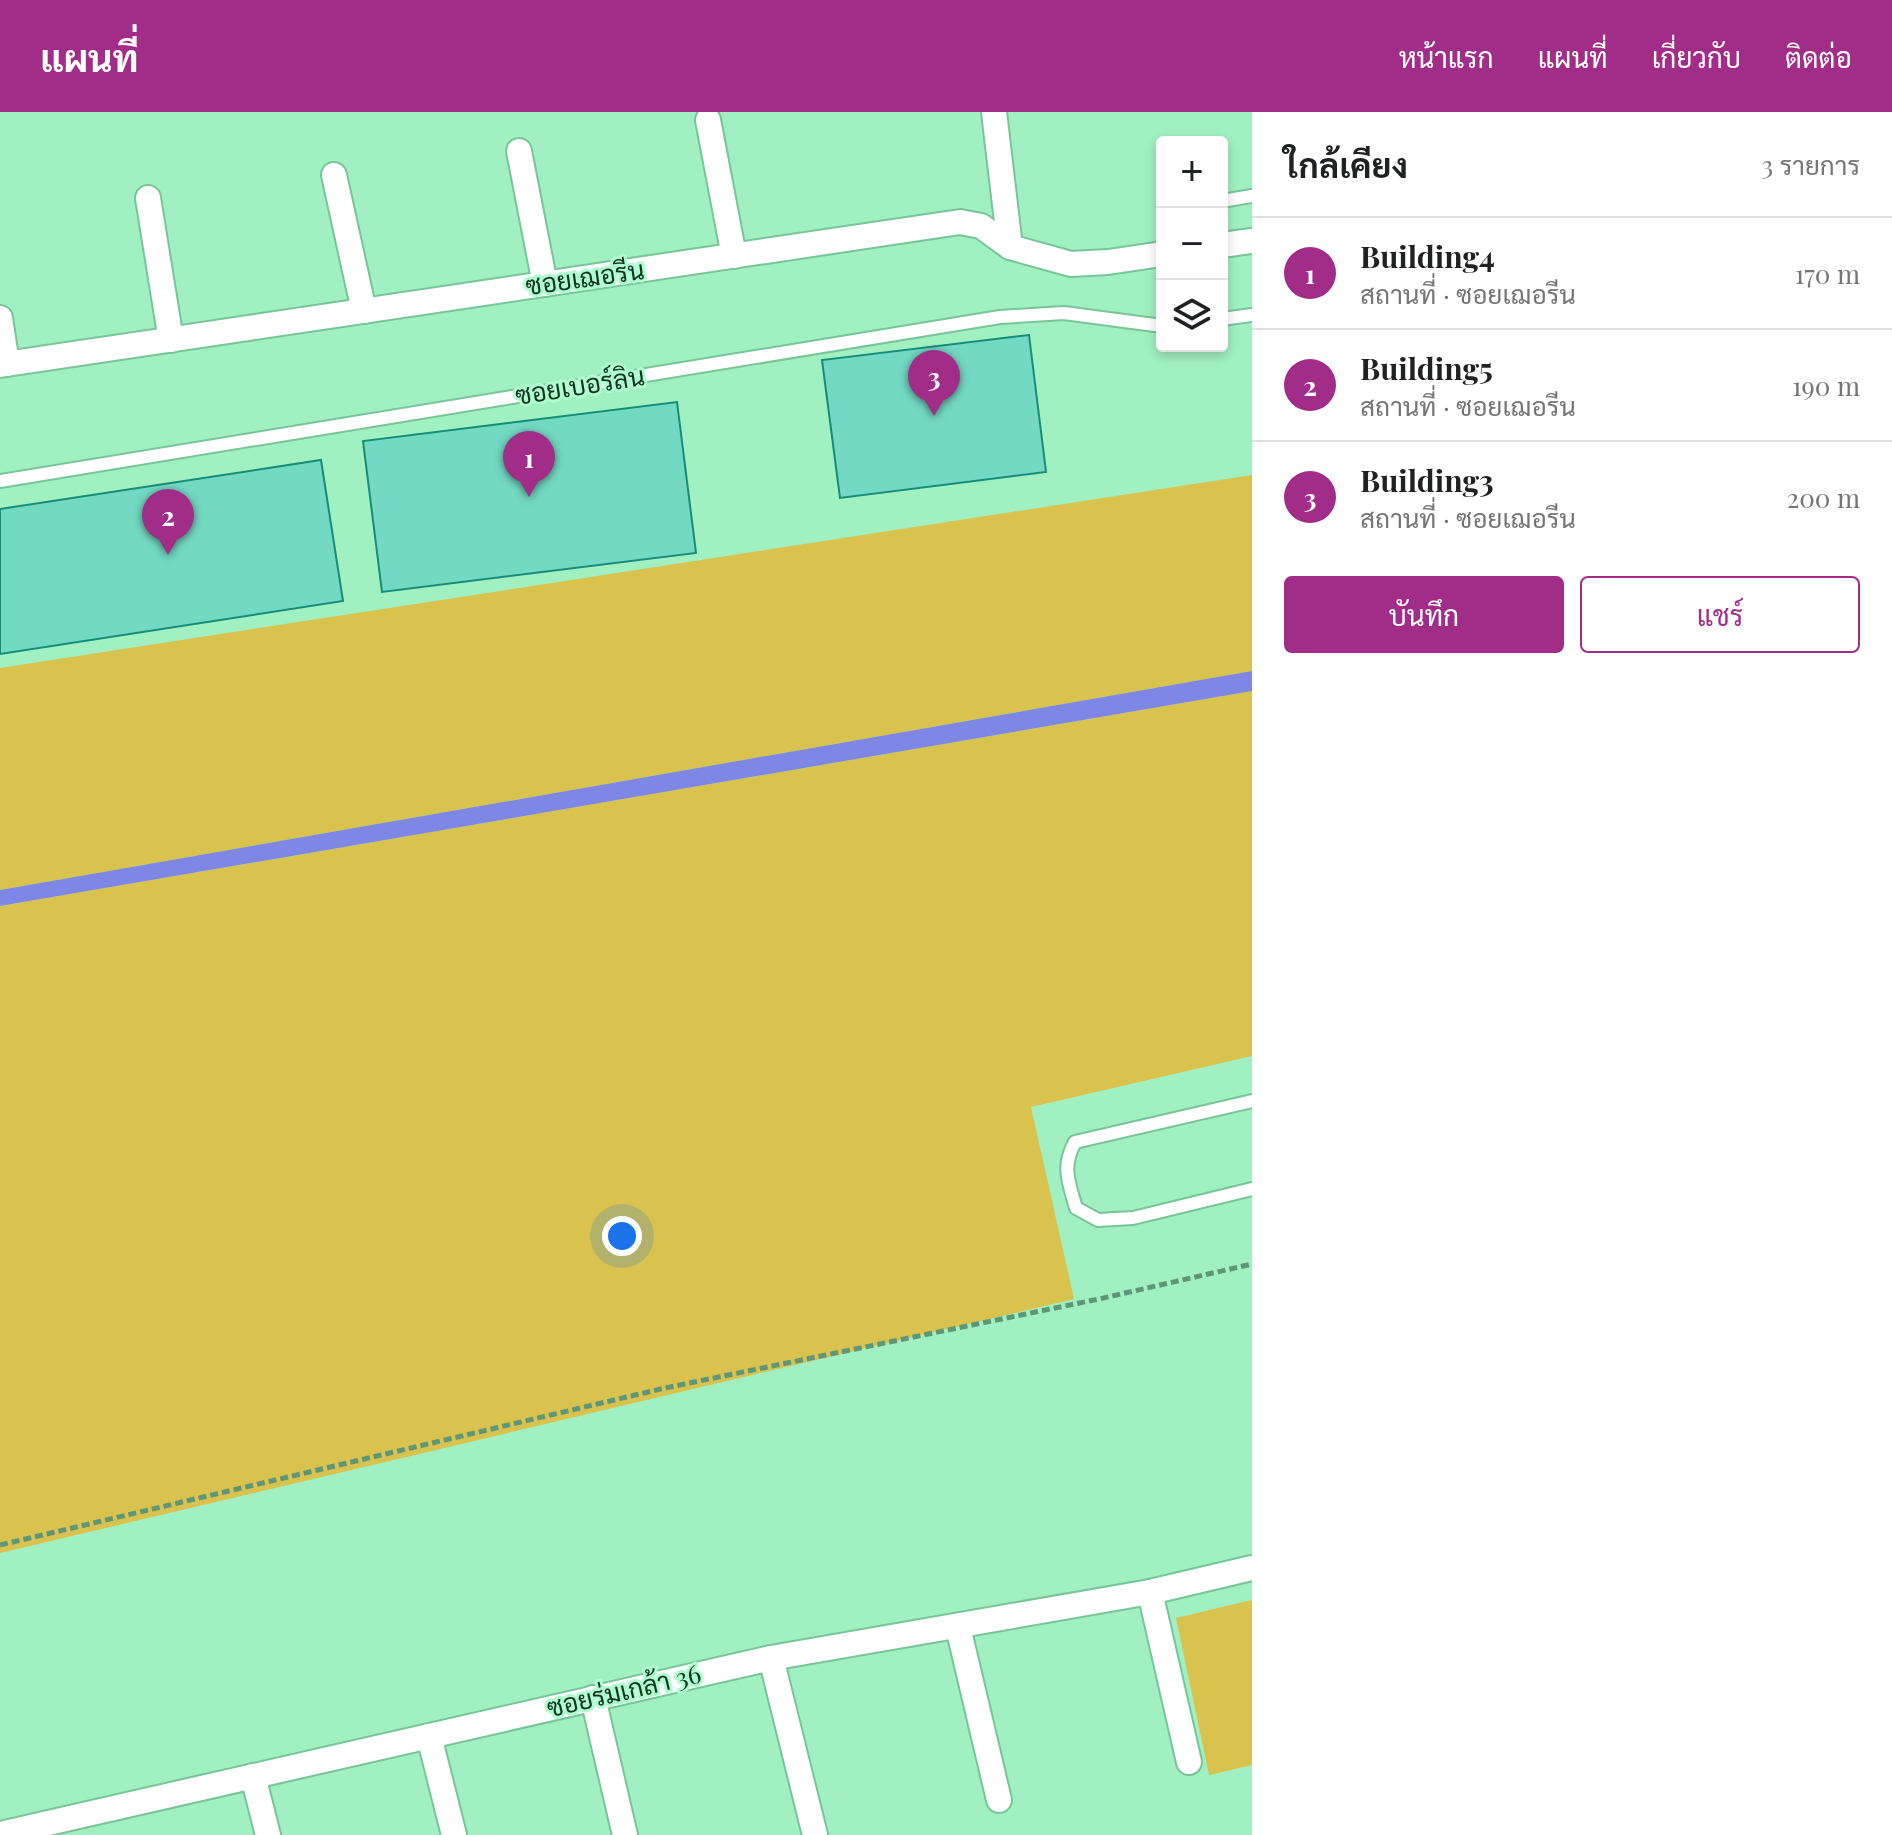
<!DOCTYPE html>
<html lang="th">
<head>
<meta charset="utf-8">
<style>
  :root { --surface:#fff; --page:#f6f6f6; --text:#202124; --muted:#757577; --line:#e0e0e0; --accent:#a12d88 }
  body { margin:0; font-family:"Playfair Display",Sarabun,serif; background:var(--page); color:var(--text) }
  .controls { position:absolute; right:24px; top:24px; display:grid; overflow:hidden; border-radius:8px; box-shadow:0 4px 12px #0003 }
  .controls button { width:72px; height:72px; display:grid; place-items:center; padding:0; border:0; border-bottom:2px solid var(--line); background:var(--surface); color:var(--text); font:40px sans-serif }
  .you { position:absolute; left:622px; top:1124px; width:28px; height:28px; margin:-20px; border:6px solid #fff; border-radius:50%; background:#1a73e8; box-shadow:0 0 0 12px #1a73e833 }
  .badge { display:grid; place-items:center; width:52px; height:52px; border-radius:50%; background:var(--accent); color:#fff; font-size:26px; font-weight:700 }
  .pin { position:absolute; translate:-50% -66px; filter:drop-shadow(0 2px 4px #0008) }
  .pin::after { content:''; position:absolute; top:42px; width:28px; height:24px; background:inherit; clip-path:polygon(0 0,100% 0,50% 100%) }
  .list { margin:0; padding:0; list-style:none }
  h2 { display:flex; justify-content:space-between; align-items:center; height:104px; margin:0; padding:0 32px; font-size:34px }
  h2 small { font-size:26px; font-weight:400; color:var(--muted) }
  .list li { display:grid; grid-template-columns:52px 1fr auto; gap:24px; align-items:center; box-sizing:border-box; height:112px; padding:0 32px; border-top:2px solid var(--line) }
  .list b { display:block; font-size:30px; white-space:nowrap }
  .list p { margin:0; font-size:26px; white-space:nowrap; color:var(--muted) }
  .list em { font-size:26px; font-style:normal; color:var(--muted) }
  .actions { display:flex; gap:16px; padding:24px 32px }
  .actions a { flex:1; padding:18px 0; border:2px solid var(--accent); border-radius:8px; text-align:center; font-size:28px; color:var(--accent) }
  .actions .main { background:var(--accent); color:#fff }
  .icon { flex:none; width:44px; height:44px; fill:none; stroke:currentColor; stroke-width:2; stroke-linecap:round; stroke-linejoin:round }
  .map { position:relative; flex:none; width:1252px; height:1723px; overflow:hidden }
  header { display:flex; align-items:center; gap:48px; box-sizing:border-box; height:112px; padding:0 40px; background:var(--accent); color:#fff }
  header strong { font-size:38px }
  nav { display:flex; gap:44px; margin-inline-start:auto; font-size:28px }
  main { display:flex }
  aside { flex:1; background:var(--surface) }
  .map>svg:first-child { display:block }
  .green { fill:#d9c24e }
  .water { fill:#7e87e5 }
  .building { fill:#73d9c3; stroke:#168c79; stroke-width:2 }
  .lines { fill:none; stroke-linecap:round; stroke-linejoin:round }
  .lane-casing { stroke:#77c599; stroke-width:16 }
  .street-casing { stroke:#77c599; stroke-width:28 }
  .path { stroke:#5e9777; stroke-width:5; stroke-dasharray:8 4; stroke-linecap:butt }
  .lane { stroke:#fff; stroke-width:12 }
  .street { stroke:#fff; stroke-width:24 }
  .labels { text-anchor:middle; stroke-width:6; stroke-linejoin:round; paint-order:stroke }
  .street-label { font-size:26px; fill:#143423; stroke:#aefecf }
</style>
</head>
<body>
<header>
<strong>แผนที่</strong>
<nav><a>หน้าแรก</a><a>แผนที่</a><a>เกี่ยวกับ</a><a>ติดต่อ</a></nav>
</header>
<main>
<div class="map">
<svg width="1252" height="1723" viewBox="0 0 1252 1723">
  <rect width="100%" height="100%" fill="#a1f0c2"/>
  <!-- green -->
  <g class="green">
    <polygon points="1252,363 1252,559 0,778 0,556"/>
    <polygon points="1252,579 1252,944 1031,995 1074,1187 0,1441 0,794"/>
    <polygon points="1252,1488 1252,1653 1209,1663 1176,1506"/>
  </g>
  <!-- water -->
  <polygon class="water" points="1252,559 1252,579 0,794 0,778"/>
  <!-- building -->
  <g class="building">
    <polygon points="1029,223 1046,360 840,386 822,248"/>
    <polygon points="677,290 696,441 382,480 363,329"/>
    <polygon points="321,348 343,489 0,542 0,397"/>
  </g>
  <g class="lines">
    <defs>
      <g id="lane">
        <polyline points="1222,89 1252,84"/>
        <polyline points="1222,207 1252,203"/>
        <polyline points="0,369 1000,205 1064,201 1162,214"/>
        <path d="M1252,989L1075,1030C1061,1055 1069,1071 1076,1096L1098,1108L1133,1106L1252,1077"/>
      </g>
      <g id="street">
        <polyline points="994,0 1010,135"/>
        <polyline points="708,8 734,144"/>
        <polyline points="519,39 545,172"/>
        <polyline points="334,63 364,199"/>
        <polyline points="148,86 171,228"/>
        <polyline points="1222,133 1252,129"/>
        <polyline points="0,206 7,252"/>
        <polyline points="0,253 960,110 981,114 1010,135 1071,152 1108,150 1162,142"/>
        <polyline points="1150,1480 1189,1650"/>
        <polyline points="958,1515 999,1688"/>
        <polyline points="771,1546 815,1723"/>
        <polyline points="593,1586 625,1723"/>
        <polyline points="429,1624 454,1723"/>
        <polyline points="253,1664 268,1723"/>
        <polyline points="0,1722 771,1546 1150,1480 1252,1456"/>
      </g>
    </defs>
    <!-- lane casing -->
    <use href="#lane" class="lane-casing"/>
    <!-- street casing -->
    <use href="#street" class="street-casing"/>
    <!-- path -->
    <polyline class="path" points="0,1433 665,1276 1099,1187 1252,1152"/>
    <!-- lane -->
    <use href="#lane" class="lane"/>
    <!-- street -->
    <use href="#street" class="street"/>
  </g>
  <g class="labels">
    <!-- street labels -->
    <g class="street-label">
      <text transform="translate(585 166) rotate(-8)" y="9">ซอยเฌอรีน</text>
      <text transform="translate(580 274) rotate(-9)" y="9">ซอยเบอร์ลิน</text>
      <text transform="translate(624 1579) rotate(-13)" y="9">ซอยร่มเกล้า 36</text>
    </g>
  </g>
</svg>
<div class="controls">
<button>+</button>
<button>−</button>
<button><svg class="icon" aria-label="layers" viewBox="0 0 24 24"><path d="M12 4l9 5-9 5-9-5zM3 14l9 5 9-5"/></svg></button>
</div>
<div class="you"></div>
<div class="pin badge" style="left:529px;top:385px">1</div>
<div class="pin badge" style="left:168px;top:443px">2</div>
<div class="pin badge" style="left:934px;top:304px">3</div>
</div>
<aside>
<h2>ใกล้เคียง<small>3 รายการ</small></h2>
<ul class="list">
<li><span class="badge">1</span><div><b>Building4</b><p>สถานที่ · ซอยเฌอรีน</p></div><em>170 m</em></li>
<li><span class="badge">2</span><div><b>Building5</b><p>สถานที่ · ซอยเฌอรีน</p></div><em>190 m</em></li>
<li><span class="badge">3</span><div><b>Building3</b><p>สถานที่ · ซอยเฌอรีน</p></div><em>200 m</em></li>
</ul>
<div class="actions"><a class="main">บันทึก</a><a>แชร์</a></div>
</aside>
</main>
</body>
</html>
